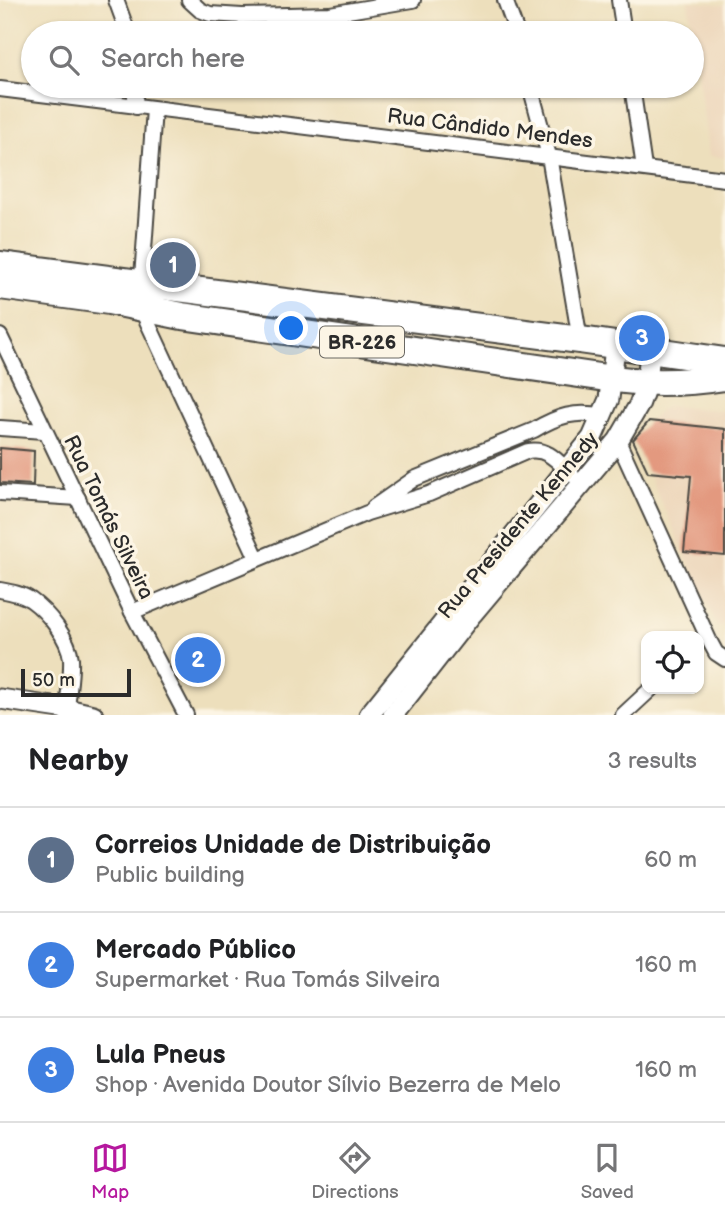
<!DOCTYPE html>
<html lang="en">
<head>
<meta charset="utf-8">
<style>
  :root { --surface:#fff; --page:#f6f6f6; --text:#202124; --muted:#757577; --line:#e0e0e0; --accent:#b5179e }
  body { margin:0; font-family:"Balsamiq Sans",sans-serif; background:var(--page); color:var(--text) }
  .controls { position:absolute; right:21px; bottom:21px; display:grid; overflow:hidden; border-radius:14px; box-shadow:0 2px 5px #0004 }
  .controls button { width:63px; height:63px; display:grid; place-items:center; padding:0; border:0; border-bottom:2px solid var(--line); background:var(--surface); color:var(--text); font:35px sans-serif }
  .scale { position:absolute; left:21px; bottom:18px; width:110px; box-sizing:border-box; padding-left:7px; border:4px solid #2b2b2b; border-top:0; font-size:19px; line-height:24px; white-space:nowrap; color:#2b2b2b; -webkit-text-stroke:5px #fcf5e5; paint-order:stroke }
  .you { position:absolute; left:292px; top:329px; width:24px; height:24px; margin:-18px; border:5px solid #fff; border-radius:50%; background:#1a73e8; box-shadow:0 0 0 10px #1a73e833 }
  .badge { display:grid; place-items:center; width:46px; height:46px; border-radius:50%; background:var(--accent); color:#fff; font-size:23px; font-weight:700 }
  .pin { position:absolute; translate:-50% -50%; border:4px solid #fff; box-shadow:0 2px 7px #0006 }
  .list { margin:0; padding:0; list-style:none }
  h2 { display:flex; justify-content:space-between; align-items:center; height:91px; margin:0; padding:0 28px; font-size:30px }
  h2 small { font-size:23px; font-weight:400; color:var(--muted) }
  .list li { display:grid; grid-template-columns:46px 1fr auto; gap:21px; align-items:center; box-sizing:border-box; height:105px; padding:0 28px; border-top:2px solid var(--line) }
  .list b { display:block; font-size:26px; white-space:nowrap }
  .list p { margin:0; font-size:23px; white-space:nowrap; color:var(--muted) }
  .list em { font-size:23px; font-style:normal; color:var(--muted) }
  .icon { flex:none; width:38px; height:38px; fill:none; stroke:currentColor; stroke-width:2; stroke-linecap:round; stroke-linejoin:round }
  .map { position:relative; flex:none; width:725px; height:715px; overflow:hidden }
  .search { position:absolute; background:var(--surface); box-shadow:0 2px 5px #0004; left:21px; right:21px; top:21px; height:77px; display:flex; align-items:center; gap:18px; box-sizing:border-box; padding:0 24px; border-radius:38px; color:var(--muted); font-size:26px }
  .sheet { height:406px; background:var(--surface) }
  nav { display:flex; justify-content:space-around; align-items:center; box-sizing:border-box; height:98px; border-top:2px solid var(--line); background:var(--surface); font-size:19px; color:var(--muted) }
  nav a { display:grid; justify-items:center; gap:4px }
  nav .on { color:var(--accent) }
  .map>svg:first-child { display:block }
  .built { fill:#edd7bb }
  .building { fill:#e3997f }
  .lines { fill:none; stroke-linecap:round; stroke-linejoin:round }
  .street-casing { stroke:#484641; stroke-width:18 }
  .secondary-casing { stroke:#484641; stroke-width:23 }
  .highway-casing { stroke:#484641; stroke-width:30 }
  .street { stroke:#fff; stroke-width:14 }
  .secondary { stroke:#fff; stroke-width:19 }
  .highway { stroke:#fff; stroke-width:26 }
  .labels { text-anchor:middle; stroke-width:7; stroke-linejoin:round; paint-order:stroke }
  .shield { fill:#fcf5e5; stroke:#6a6863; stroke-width:2 }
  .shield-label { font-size:19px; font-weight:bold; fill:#2b2b2b }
  .street-label { font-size:21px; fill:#2b2b2b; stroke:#fcf5e5 }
</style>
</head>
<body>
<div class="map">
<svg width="725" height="715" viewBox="0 0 725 715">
  <rect width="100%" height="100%" fill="#fcf5e5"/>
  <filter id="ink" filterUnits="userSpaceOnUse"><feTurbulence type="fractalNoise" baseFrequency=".0143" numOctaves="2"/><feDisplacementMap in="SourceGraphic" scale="14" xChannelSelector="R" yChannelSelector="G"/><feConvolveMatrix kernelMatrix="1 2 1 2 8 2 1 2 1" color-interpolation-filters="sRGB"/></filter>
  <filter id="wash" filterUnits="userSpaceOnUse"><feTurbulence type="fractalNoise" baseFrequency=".00686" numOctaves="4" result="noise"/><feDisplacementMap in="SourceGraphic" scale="28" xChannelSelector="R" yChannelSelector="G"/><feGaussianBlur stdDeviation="1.57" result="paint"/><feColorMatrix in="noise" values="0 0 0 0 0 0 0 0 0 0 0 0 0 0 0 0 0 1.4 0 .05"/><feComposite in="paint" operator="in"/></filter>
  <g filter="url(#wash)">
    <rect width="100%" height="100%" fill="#eddfbc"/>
    <!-- built -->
    <g class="built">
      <polygon points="688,1 725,5 725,158 709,156"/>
      <polygon points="671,406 725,411 725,624 718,627 633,440 652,418 662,409"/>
    </g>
    <g id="blocks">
      <!-- building -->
      <g class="building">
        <polygon points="649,421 725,429 725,556 684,552 691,476 648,472 633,440"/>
        <polygon points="0,448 34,451 33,485 0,483"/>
      </g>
    </g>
  </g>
  <g filter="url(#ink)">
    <use href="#blocks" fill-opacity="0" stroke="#484641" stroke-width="2"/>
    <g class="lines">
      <defs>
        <g id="street">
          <polyline points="116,0 128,33"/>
          <polyline points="189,0 200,10 210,14 242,16 330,14 413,0"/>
          <polyline points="505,0 517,33"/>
          <polyline points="619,0 624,33"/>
          <polyline points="134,86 136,107"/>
          <polyline points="530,86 549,156 580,340"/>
          <polyline points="632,86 644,168"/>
          <polyline points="0,89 725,179"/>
          <polyline points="154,109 140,306 257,558"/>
          <polyline points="0,336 132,612 186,715"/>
          <polyline points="0,428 44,431"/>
          <polyline points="618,441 709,640 716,653 725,659"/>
          <polyline points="0,493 78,498"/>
          <path d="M374,507L414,479L534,430C557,416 576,410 603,416"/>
          <path d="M0,590C11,592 22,594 31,600C48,612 69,639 71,659C72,678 67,697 67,715"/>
          <path d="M132,612L367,513L429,494L528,451C548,447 559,463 572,475"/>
          <polyline points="623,715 651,689"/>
        </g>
        <g id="secondary">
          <polyline points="0,699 67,709 93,715"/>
          <polyline points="369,715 592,438 609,399 615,347"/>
          <polyline points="393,715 472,614 618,441 639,405 647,383 650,351"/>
        </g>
        <g id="highway">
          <polyline points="0,265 580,340 725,361"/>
          <path d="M0,286L109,301L182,316L613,379C651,384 687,383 725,377"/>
        </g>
      </defs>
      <!-- street casing -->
      <use href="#street" class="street-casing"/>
      <!-- secondary casing -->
      <use href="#secondary" class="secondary-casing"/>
      <!-- highway casing -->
      <use href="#highway" class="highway-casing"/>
      <!-- street -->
      <use href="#street" class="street"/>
      <!-- secondary -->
      <use href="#secondary" class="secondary"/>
      <!-- highway -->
      <use href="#highway" class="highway"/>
    </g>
  </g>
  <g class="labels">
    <!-- shield labels -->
    <rect class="shield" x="320" y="326.5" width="84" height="31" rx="5"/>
    <g class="shield-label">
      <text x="362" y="349">BR-226</text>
    </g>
    <!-- street labels -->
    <g class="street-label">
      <text transform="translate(490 128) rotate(7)" y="7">Rua Cândido Mendes</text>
      <text transform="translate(109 517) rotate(64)" y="7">Rua Tomás Silveira</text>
      <text transform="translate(518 525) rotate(-50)" y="7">Rua Presidente Kennedy</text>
    </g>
  </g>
</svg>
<div class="controls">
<button><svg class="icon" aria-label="locate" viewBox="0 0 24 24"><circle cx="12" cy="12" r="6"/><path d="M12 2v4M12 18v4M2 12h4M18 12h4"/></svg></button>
</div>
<div class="scale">50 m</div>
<div class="you"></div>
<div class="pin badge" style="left:173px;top:265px;background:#5c6f8a">1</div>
<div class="pin badge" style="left:198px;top:660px;background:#3f7fe0">2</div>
<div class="pin badge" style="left:642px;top:338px;background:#3f7fe0">3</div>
<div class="search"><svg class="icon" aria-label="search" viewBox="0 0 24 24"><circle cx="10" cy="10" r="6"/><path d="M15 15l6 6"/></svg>Search here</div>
</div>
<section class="sheet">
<h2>Nearby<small>3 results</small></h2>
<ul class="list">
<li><span class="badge" style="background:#5c6f8a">1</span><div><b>Correios Unidade de Distribuição</b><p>Public building</p></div><em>60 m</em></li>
<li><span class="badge" style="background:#3f7fe0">2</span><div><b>Mercado Público</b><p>Supermarket · Rua Tomás Silveira</p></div><em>160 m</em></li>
<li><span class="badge" style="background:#3f7fe0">3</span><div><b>Lula Pneus</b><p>Shop · Avenida Doutor Sílvio Bezerra de Melo</p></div><em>160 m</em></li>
</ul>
</section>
<nav>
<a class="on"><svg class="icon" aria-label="map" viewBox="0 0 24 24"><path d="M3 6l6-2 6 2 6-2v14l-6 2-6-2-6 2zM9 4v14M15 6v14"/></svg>Map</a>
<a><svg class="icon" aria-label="directions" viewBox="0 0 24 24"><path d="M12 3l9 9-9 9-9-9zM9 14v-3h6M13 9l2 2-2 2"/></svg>Directions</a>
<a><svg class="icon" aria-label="saved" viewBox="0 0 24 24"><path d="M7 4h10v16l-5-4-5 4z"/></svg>Saved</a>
</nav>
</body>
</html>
